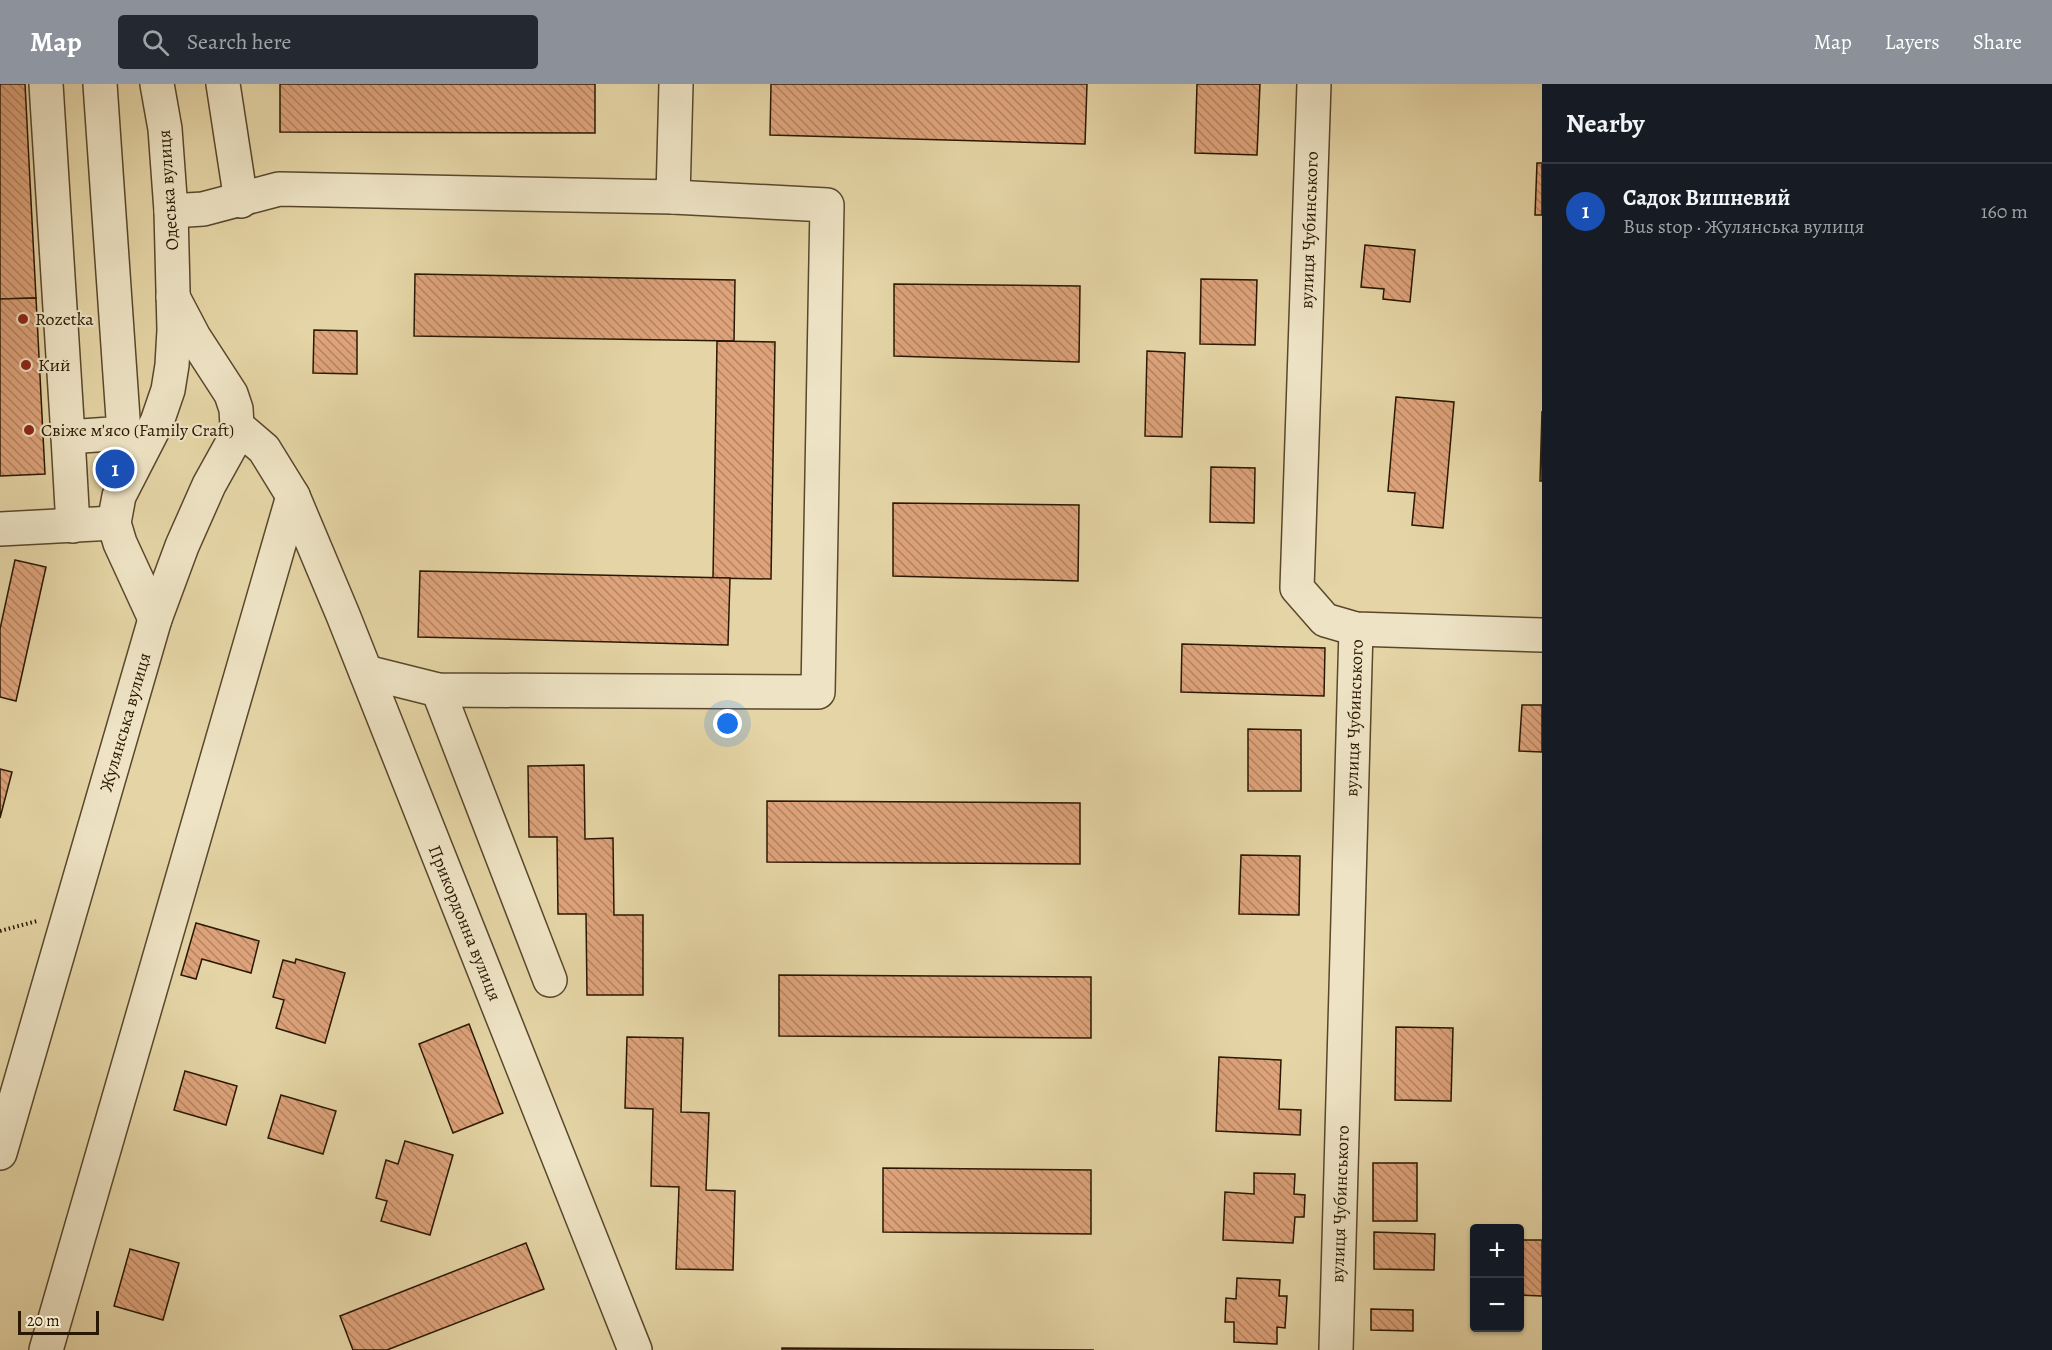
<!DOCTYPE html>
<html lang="en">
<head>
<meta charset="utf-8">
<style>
  :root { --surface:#171b24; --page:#242831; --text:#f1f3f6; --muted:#9ea1a6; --line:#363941; --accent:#8c9099 }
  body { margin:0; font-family:Alegreya,serif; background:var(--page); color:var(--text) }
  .controls { position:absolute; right:18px; bottom:18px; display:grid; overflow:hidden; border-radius:6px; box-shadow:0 2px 4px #0004 }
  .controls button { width:54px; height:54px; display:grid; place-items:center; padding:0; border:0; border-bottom:2px solid var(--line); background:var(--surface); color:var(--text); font:30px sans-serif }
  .scale { position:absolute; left:18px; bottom:15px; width:81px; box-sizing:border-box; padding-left:6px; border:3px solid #2a1803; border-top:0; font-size:16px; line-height:21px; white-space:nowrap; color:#2a1803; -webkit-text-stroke:4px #eee4c5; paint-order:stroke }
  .you { position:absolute; left:728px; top:640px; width:21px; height:21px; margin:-15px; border:4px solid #fff; border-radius:50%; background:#1a73e8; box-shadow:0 0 0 9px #1a73e833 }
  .badge { display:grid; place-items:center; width:39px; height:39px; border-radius:50%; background:var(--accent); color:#fff; font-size:20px; font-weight:700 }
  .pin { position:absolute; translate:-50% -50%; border:3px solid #fff; box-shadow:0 2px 6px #0006 }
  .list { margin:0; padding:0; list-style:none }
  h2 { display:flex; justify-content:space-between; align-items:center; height:78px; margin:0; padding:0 24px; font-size:26px }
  h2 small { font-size:20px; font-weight:400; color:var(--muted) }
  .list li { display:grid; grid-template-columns:39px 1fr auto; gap:18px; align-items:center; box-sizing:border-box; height:96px; padding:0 24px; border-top:2px solid var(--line) }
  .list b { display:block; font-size:22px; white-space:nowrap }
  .list p { margin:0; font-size:20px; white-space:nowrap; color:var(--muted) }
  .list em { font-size:20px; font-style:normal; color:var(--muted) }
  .icon { flex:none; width:33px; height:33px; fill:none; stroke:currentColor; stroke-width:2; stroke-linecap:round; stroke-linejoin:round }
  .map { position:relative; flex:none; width:1542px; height:1266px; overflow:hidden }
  header { display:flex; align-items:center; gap:36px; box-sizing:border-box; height:84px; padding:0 30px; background:var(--accent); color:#fff }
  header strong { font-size:28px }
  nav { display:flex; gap:33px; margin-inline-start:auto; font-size:21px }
  .search { width:420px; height:54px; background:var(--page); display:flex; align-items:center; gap:15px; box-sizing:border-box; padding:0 21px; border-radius:6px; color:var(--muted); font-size:22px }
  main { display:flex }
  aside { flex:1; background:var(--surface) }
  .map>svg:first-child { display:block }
  .building { fill:url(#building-back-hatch); stroke:#2a1803; stroke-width:1.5 }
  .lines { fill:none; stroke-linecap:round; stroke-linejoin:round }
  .minor-casing { stroke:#59472c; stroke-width:36 }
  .path { stroke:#2a1803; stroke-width:4; stroke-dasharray:1.5 3; stroke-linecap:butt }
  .minor { stroke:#eee4c5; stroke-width:33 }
  .poi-dot { fill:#8f2418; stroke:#eee4c5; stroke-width:2 }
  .labels { text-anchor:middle; stroke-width:4.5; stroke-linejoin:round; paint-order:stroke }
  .street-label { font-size:18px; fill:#2a1803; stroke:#eee4c5 }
  .poi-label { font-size:18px; fill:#2a1803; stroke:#eee4c5; text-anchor:start }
</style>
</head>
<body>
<header>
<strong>Map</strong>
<div class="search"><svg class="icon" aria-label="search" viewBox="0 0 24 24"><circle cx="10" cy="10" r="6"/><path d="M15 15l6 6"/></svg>Search here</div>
<nav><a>Map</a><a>Layers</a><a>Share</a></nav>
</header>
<main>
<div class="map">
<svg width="1542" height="1266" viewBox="0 0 1542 1266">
  <defs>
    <pattern id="building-back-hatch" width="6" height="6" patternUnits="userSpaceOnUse" patternTransform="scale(1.5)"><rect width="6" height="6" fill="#dea37b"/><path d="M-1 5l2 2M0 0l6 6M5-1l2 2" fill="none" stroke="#b48463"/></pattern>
  </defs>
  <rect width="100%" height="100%" fill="#e5d5a6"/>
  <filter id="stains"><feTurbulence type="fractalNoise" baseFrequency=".00333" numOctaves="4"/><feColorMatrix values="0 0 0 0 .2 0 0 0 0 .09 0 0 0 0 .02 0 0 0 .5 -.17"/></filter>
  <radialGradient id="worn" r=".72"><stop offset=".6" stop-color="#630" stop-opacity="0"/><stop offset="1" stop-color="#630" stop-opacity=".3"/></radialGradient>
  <!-- building -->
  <g class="building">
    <polygon points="0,0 25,0 36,214 0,215"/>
    <polygon points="280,0 595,0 595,49 280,48"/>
    <polygon points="771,0 1087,0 1085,60 770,51"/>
    <polygon points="1197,0 1260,0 1257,71 1195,69"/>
    <polygon points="1537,79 1542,79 1542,131 1535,131"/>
    <polygon points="1365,161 1415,166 1410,218 1383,215 1384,205 1361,203"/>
    <polygon points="415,190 735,196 734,257 414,252"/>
    <polygon points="1201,195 1257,196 1255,261 1200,260"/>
    <polygon points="894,200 1080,202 1079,278 894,272"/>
    <polygon points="36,214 45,390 0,392 0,215"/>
    <polygon points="314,246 357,247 357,290 313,289"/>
    <polygon points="717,257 775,258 771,495 713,494"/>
    <polygon points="1147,267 1185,269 1182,353 1145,352"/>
    <polygon points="1396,313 1454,318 1443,444 1412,441 1415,409 1388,407"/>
    <polygon points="1542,327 1542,397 1540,397"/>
    <polygon points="1211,383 1255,384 1254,439 1210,438"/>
    <polygon points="893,419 1079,421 1078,497 893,492"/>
    <polygon points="15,476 46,483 16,617 0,613 0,545"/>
    <polygon points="420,487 730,494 728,561 418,553"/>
    <polygon points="1182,560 1325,564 1324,612 1181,608"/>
    <polygon points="1522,621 1542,621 1542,668 1519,667"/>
    <polygon points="1248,645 1301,646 1301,707 1248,707"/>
    <polygon points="584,681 585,755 613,754 614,831 643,831 643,911 587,911 586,830 558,830 557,753 529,753 528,682"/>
    <polygon points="0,685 12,688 0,734"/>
    <polygon points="767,717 1080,719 1080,780 767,778"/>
    <polygon points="1241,771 1300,772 1299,831 1239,830"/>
    <polygon points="196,839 259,857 251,889 202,875 196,895 181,891"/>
    <polygon points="296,875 345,889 325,959 276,944 284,916 273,913 283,876 295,879"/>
    <polygon points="779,891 1091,893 1091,954 779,952"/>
    <polygon points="469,940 503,1029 453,1049 419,960"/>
    <polygon points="1396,943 1453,944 1451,1017 1395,1016"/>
    <polygon points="627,953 683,954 681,1028 709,1029 706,1106 735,1107 733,1186 676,1185 679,1103 651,1102 653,1025 625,1024"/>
    <polygon points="1219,973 1281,976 1279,1025 1301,1026 1300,1051 1216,1047"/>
    <polygon points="185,987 237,1002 226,1041 174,1026"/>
    <polygon points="281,1011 336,1027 323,1070 268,1054"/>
    <polygon points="405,1057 453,1071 430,1151 381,1137 387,1117 376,1114 386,1076 398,1080"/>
    <rect x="1373" y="1079" width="44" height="58"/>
    <polygon points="883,1084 1091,1086 1091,1150 883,1148"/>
    <polygon points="1254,1089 1295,1090 1294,1110 1305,1111 1304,1133 1295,1133 1293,1159 1223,1156 1225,1108 1254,1110"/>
    <polygon points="1374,1148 1435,1150 1434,1186 1374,1185"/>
    <polygon points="1520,1156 1542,1156 1542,1212 1520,1211"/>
    <polygon points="526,1159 544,1205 387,1266 353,1266 340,1232"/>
    <polygon points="130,1165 179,1179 163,1236 114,1222"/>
    <polygon points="1237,1194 1280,1196 1279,1212 1287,1212 1285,1244 1277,1243 1277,1260 1234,1258 1234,1238 1225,1238 1226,1214 1236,1215"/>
    <polygon points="1371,1225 1413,1226 1413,1247 1371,1246"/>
    <polygon points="782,1264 1094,1266 782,1266"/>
  </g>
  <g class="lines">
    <defs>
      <g id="minor">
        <polyline points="46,0 68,353 124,349 100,0"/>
        <polyline points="223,0 241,117"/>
        <polyline points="1314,0 1297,504 1325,536 1356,545 1542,551"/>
        <polyline points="171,127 203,125 279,105 673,113 676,0"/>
        <polyline points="237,342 264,365 293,412"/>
        <polyline points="68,353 73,442"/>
        <polyline points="0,445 114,439"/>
        <polyline points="155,535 120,459 114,439 119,412 157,338 168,306 172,281 174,246 171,127 165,45 157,0"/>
        <polyline points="366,588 438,606 818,608 827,121 673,113"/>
        <polyline points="438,606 550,896"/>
        <polyline points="0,1069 155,535 182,462 209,401 234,356 237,342 236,325 231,310 194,253 173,213"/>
        <polyline points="46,1266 293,412 343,531 635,1266"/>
        <polyline points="1336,1266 1356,545"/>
      </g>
    </defs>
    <!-- minor casing -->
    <use href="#minor" class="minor-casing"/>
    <!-- path -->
    <polyline class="path" points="0,847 37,837"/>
    <!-- minor -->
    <use href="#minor" class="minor"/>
  </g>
  <!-- markers -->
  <g class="poi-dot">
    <circle cx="23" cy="235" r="6"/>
    <circle cx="26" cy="281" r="6"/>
    <circle cx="29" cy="346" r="6"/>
  </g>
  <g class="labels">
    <!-- street labels -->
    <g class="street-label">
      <text transform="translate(168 106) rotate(-94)" y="6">Одеська вулиця</text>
      <text transform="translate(1309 146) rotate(-88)" y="6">вулиця Чубинського</text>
      <text transform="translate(1354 634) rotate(-88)" y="6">вулиця Чубинського</text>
      <text transform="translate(125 638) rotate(-74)" y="6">Жулянська вулиця</text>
      <text transform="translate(465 839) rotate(68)" y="6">Прикордонна вулиця</text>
      <text transform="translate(1340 1120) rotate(-88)" y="6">вулиця Чубинського</text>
    </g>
    <!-- poi labels -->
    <g class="poi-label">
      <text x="35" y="241">Rozetka</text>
      <text x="38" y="287">Кий</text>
      <text x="41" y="352">Свіже м'ясо (Family Craft)</text>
    </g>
  </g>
  <rect width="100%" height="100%" filter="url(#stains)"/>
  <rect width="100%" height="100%" fill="url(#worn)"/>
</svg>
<div class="controls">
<button>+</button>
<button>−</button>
</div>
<div class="scale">20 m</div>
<div class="you"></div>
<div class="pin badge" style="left:115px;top:385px;background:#1a4fb4">1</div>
</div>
<aside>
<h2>Nearby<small></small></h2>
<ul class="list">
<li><span class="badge" style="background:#1a4fb4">1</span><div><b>Садок Вишневий</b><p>Bus stop · Жулянська вулиця</p></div><em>160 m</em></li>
</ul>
</aside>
</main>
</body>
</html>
